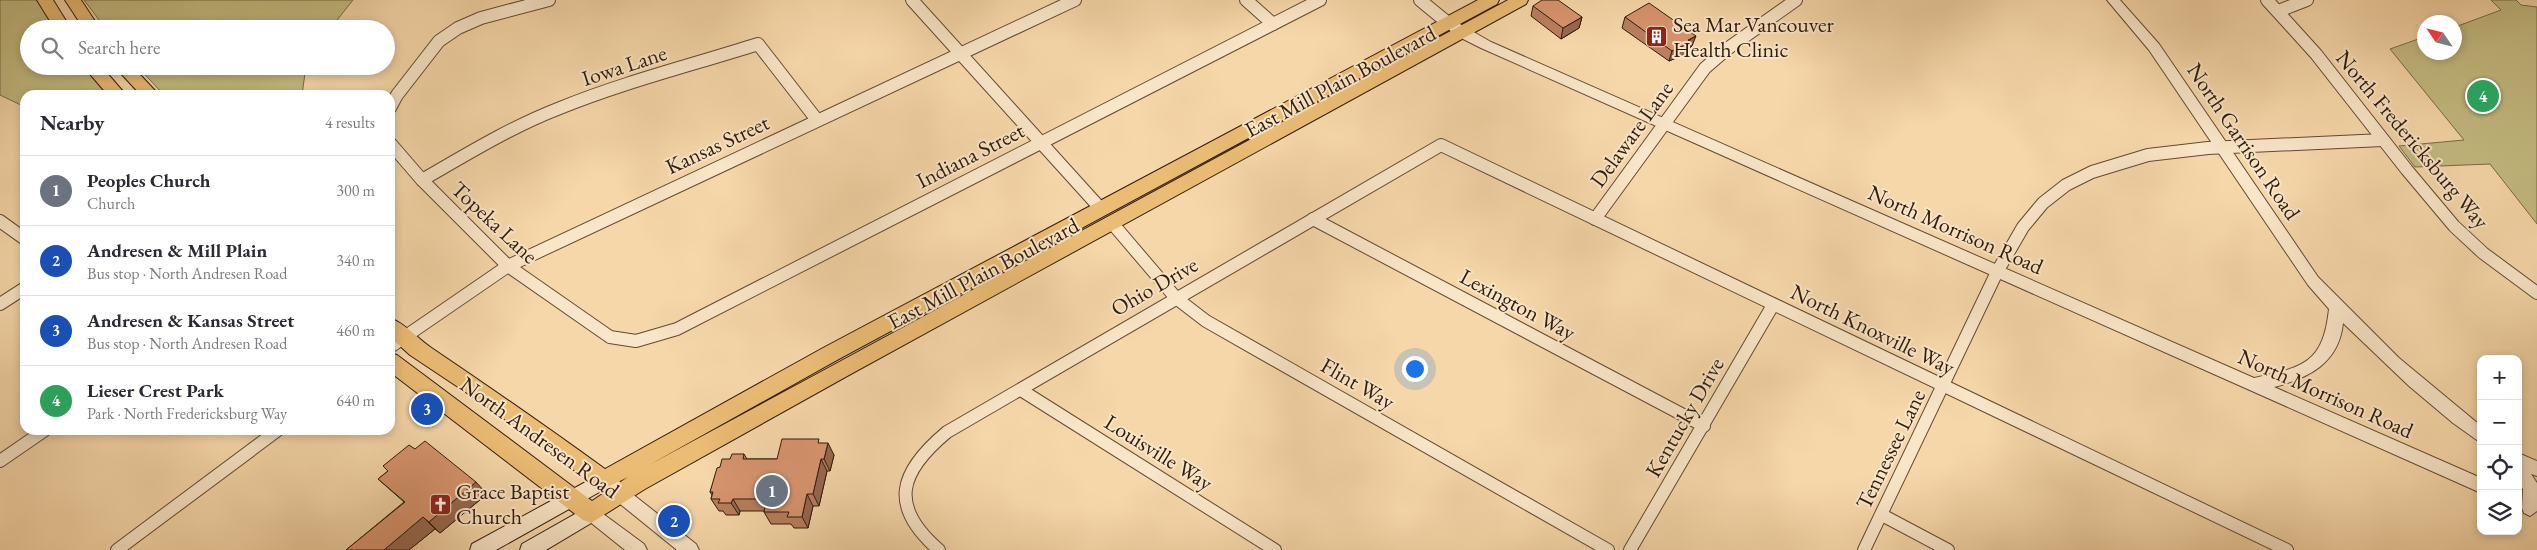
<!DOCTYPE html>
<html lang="en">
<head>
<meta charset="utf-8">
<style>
  :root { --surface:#fff; --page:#f2f2f3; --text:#2b2b33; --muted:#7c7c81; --line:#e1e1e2; --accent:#7c3aed }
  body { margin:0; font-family:"EB Garamond",serif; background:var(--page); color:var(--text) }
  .controls { position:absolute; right:15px; bottom:15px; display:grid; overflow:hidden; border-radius:10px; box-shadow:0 2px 8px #0003 }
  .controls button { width:45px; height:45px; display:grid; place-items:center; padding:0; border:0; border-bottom:1px solid var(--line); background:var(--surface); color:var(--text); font:25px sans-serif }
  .compass { position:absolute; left:2417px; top:15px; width:45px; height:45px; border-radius:50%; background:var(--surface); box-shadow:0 2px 8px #0003; rotate:305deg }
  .you { position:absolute; left:1414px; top:368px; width:18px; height:18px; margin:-12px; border:4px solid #fff; border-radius:50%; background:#1a73e8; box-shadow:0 0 0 8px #1a73e833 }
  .badge { display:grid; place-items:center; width:32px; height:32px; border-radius:50%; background:var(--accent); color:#fff; font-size:16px; font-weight:700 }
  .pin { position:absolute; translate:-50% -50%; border:2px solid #fff; box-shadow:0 1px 5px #0006 }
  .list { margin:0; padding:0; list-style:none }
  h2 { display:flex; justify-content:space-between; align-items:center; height:65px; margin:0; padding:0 20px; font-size:21px }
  h2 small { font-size:16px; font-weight:400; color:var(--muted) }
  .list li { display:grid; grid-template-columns:32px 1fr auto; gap:15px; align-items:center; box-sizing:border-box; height:70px; padding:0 20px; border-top:1px solid var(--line) }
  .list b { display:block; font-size:19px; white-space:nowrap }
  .list p { margin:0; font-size:16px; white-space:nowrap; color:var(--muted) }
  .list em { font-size:16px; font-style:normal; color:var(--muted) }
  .icon { flex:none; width:28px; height:28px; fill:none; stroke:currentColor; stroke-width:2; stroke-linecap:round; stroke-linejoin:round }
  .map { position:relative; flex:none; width:2537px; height:550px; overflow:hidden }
  .search { position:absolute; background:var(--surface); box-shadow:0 2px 8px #0003; left:20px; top:20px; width:375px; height:55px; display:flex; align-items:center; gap:12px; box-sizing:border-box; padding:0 18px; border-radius:28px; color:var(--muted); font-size:19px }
  .panel { position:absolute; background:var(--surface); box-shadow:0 2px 8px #0003; left:20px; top:90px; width:375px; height:345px; border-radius:15px }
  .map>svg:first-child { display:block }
  .green { fill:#c4bc82; stroke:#7a6c47 }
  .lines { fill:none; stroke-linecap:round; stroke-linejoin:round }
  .minor-casing { stroke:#624a33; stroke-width:14 }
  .tertiary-casing { stroke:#624a33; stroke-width:2 }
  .secondary-casing { stroke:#311b0c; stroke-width:2 }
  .primary-casing { stroke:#311b0c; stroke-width:2 }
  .minor { stroke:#f9e5c7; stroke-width:12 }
  .tertiary { fill:#f9e5c7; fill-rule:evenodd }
  .secondary { fill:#f9e5c7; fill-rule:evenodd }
  .primary { fill:#ebbc74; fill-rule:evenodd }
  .wall { fill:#b97f5f; stroke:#311b0c }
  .shaded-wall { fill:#96684e; stroke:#311b0c }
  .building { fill:#d7946f; stroke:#311b0c }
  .labels { text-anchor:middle; stroke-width:4; stroke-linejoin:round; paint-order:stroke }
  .poi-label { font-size:22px; fill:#311b0c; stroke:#f9e5c7; text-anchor:start }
  .street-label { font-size:22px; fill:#311b0c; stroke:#f9e5c7 }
</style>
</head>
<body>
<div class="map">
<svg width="2537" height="550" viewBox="0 0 2537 550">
  <rect width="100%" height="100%" fill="#f6d7a9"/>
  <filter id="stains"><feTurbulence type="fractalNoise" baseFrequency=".004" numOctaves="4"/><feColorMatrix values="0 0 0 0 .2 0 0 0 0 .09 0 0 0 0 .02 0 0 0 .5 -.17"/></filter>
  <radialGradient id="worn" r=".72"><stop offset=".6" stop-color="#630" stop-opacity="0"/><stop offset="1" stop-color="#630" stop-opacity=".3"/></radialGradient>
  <!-- green -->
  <g class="green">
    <polygon points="0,0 38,0 58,29 29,29 29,66 86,66 111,95 25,95 25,107 0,95"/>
    <polygon points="84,0 353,0 330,29 106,29"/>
    <polygon points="2491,0 2516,0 2521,5 2537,7 2537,224 2490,164 2415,167 2399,146 2464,140 2390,49 2424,37 2424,52 2454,52 2455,27 2501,10"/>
    <polygon points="137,66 306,66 302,95 164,95"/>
  </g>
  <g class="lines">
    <defs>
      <g id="minor">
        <polyline points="912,0 1101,209"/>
        <polyline points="1246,0 1273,24"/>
        <polyline points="1420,0 1448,23"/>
        <polyline points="2267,0 2316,54 2407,170 2454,226 2483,253 2537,293"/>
        <polyline points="2278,11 2307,0"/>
        <polyline points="390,108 397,95 439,41 458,28 481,18 549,0"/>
        <polyline points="390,143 422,180 508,266 610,337 636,341 677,329 1320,0"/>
        <path d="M422,180C467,154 511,127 560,108C624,82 692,65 758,44L817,120"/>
        <polyline points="1313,219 1704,426"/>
        <polyline points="1595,219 1705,68 1727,49 1796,0"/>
        <polyline points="0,221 25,239"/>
        <polyline points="1112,223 1176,298 1206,321 1608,550"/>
        <polyline points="0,304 25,288"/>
        <polyline points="390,347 508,266 1075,0"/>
        <polyline points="1021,390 1275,550"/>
        <polyline points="0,461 45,430"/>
        <polyline points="1882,515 1948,550"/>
        <polyline points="117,550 278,430"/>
        <path d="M939,550C888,506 899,472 947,432L1441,145L2287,550"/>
        <polyline points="1630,550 1773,305"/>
        <polyline points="1864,550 1997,272 2023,227 2043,203 2066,185 2092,172 2148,155 2208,148 2383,140"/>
      </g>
      <g id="tertiary">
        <path d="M2107,0H2120L2159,44L2318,277L2399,358L2481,426V443L2453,423L2409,386L2343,323C2339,363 2309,378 2274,387L2481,478V493L1481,48L1455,35L1442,23L1443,20H1453L1491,42L2254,378C2303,367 2323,364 2329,309L2308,285L2149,50Z"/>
        <polygon points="2518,453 2537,461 2537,476 2531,474 2537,483 2537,511 2530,516 2524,513 2522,508 2523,489 2518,483"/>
        <polygon points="620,487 626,489 696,544 699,550 677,550 614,499 612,494 614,489"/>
        <polygon points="591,505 644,544 647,550 625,550 585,518 582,513 585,508"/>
      </g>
      <g id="secondary">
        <path d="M604,472C614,476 625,484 629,494L626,500L620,502L603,490L496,550H470L472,544Z"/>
        <polygon points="591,505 598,507 600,513 598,519 546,550 520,550 522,544"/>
      </g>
      <g id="primary">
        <polygon points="37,0 53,0 71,29 55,29"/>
        <polygon points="65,0 81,0 100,29 84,29"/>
        <path d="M1478,0H1499L1497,4L837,360L649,465L1508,0H1528L1526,4L849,375L645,489L591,523L583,520L390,372V353L397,355L592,501L628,477L604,489L597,487L488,407L410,355L390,337V318C406,324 419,340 433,349C491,388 548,428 605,469L823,348Z"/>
        <polygon points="83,66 101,66 126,95 108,95"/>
        <polygon points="114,66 132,66 159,95 141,95"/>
      </g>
    </defs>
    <!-- minor casing -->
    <use href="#minor" class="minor-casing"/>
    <!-- tertiary casing -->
    <use href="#tertiary" class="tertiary-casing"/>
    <!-- secondary casing -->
    <use href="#secondary" class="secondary-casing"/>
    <!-- primary casing -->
    <use href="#primary" class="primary-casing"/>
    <!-- minor -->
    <use href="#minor" class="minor"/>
    <!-- tertiary -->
    <use href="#tertiary" class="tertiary"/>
    <!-- secondary -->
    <use href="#secondary" class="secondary"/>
    <!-- primary -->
    <use href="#primary" class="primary"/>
  </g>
  <!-- wall -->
  <g class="wall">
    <polygon points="1533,6 1582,17 1579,28 1561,39 1531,16"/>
    <polygon points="1625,17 1692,46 1689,48 1688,53 1669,61 1622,28"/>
    <polygon points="821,443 834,455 830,471 827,471 819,506 813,506 808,528 794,528 791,524 771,524 764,512 764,511 740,511 739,515 726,515 723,511 719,511 711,499 712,495 710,492 720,467 730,459 744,454 747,459 777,459"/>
    <polygon points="415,449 487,494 440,533 435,529 409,550 346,550 404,502 378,479 388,471 383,466"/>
  </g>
  <!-- shaded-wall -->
  <g class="shaded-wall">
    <polygon points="1582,17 1579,28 1561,39 1563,28"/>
    <polygon points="1696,36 1692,46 1689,48 1688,53 1669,61 1672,51"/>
    <polygon points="828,443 834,455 830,471 824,459"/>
    <polygon points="821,459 827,471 819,506 813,494"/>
    <polygon points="476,482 487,494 440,533 429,522"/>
    <polygon points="807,494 813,506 808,528 802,517"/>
    <polygon points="733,499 740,511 739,515 731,503"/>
    <polygon points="423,517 435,529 409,550 384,550"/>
  </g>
  <!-- building -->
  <g class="building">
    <polygon points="1542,0 1558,0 1582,17 1563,28 1533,6"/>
    <polygon points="1649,3 1696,36 1688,40 1691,42 1672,51 1625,17"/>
    <polygon points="782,439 819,439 818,443 828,443 824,459 821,459 813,494 807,494 802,517 787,517 789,512 764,512 767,499 733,499 731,503 718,503 720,499 711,499 713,492 710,492 717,468 720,467 722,459 730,459 732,454 744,454 743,459 777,459"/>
    <polygon points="425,441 476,482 429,522 423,517 384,550 346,550 405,502 378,479 388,471 383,466 409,445 415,449"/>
  </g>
  <!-- icons -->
  <defs>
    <symbol id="building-square" viewBox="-11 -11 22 22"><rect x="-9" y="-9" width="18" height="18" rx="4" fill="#8f2418" stroke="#f9e5c7"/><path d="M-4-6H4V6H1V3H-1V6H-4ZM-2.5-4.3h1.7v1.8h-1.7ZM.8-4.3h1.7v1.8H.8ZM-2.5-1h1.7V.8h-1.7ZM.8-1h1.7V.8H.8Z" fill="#fff"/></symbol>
    <symbol id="church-square" viewBox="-11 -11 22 22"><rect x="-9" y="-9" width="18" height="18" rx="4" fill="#8f2418" stroke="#f9e5c7"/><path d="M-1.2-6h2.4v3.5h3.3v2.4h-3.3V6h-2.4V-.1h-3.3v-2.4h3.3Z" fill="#fff"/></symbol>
  </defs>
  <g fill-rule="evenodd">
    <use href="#building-square" x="1644" y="24" width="25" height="25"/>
    <use href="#church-square" x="428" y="492" width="25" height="25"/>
  </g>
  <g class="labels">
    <!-- poi labels -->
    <g class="poi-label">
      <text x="1673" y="32">Sea Mar Vancouver<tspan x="1673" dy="25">Health Clinic</tspan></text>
      <text x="456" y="499">Grace Baptist<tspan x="456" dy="25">Church</tspan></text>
    </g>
    <!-- street labels -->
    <g class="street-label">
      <text transform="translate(624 65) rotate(-18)" y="8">Iowa Lane</text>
      <text transform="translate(1340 81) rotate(-28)" y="8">East Mill Plain Boulevard</text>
      <text transform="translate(1631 134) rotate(-54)" y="8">Delaware Lane</text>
      <text transform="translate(2413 139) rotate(50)" y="8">North Fredericksburg Way</text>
      <text transform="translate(2244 141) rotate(56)" y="8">North Garrison Road</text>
      <text transform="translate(717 144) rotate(-25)" y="8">Kansas Street</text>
      <text transform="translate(970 155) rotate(-27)" y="8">Indiana Street</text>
      <text transform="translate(495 222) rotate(43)" y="8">Topeka Lane</text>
      <text transform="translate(1956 229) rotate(24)" y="8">North Morrison Road</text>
      <text transform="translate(983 273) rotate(-28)" y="8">East Mill Plain Boulevard</text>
      <text transform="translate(1154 286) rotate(-30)" y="8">Ohio Drive</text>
      <text transform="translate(1518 304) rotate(28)" y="8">Lexington Way</text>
      <text transform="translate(1873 329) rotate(26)" y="8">North Knoxville Way</text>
      <text transform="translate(1358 383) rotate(30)" y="8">Flint Way</text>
      <text transform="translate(2326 393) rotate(24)" y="8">North Morrison Road</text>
      <text transform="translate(1684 417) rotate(-60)" y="8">Kentucky Drive</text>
      <text transform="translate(540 437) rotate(36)" y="8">North Andresen Road</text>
      <text transform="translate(1890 449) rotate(-64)" y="8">Tennessee Lane</text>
      <text transform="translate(1159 452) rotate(32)" y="8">Louisville Way</text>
    </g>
  </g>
  <rect width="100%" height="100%" filter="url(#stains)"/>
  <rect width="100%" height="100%" fill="url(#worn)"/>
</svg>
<div class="controls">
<button>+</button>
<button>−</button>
<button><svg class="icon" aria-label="locate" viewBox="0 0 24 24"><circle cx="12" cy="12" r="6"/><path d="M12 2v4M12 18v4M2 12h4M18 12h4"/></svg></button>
<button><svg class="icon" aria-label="layers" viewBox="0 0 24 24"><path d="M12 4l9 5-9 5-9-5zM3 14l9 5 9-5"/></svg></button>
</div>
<svg class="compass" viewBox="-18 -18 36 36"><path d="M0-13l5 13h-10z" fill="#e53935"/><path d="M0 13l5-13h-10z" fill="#7c7c81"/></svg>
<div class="you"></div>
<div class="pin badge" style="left:772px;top:491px;background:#6b7280">1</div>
<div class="pin badge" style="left:674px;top:521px;background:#1a4fb4">2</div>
<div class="pin badge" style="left:427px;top:409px;background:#1a4fb4">3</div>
<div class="pin badge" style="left:2483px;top:96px;background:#2e9e5b">4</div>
<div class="search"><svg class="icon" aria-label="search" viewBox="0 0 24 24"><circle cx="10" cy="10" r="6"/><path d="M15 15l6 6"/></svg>Search here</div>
<section class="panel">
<h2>Nearby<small>4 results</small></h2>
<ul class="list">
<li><span class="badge" style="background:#6b7280">1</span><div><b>Peoples Church</b><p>Church</p></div><em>300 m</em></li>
<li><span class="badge" style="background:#1a4fb4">2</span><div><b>Andresen &amp; Mill Plain</b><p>Bus stop · North Andresen Road</p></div><em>340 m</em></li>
<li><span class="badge" style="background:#1a4fb4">3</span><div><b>Andresen &amp; Kansas Street</b><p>Bus stop · North Andresen Road</p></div><em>460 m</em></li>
<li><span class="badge" style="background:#2e9e5b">4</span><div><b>Lieser Crest Park</b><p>Park · North Fredericksburg Way</p></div><em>640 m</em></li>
</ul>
</section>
</div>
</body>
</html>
